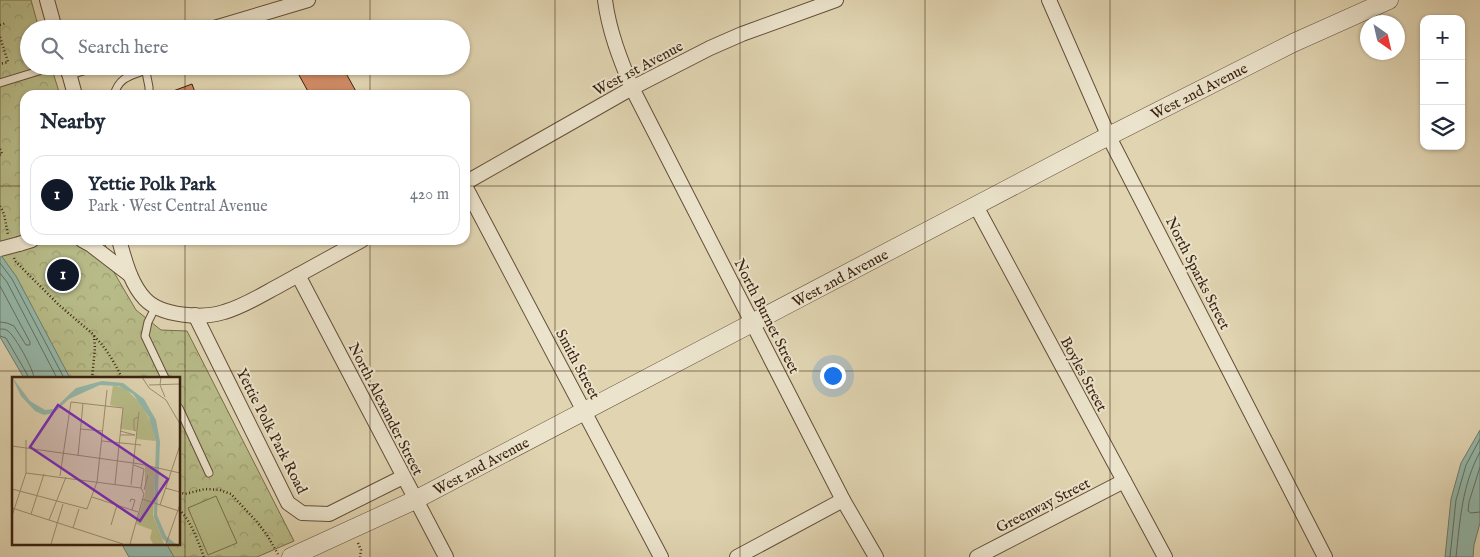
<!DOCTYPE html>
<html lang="en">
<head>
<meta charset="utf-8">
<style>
  :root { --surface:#fff; --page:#f2f2f3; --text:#1f2937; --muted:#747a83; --line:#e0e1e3; --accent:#111827 }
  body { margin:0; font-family:"IM FELL English",serif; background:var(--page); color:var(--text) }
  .controls { position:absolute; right:15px; top:15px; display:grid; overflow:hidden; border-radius:10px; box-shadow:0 1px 4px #0004 }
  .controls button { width:45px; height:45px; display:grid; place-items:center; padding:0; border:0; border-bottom:1px solid var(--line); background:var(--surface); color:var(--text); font:25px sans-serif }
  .compass { position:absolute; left:1360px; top:15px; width:45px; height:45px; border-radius:50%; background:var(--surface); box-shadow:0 1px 4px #0004; rotate:146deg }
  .you { position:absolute; left:832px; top:375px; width:18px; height:18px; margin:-12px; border:4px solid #fff; border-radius:50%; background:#1a73e8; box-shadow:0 0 0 8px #1a73e833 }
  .badge { display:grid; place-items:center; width:32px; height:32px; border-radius:50%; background:var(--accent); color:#fff; font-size:16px; font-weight:700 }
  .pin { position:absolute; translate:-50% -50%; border:2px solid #fff; box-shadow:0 1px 5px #0006 }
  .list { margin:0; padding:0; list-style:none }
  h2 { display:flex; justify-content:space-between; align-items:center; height:65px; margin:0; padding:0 20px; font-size:21px }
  h2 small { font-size:16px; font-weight:400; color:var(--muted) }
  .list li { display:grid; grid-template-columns:32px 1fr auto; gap:15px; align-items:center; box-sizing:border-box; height:80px; margin:0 10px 10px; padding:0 10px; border:1px solid var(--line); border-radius:15px }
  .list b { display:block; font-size:19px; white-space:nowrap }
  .list p { margin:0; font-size:16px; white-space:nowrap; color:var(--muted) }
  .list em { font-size:16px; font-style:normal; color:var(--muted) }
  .icon { flex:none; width:28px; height:28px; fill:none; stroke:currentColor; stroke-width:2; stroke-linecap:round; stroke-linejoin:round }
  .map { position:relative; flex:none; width:1480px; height:557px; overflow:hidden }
  .search { position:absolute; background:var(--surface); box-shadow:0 1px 4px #0004; left:20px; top:20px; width:450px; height:55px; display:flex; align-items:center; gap:12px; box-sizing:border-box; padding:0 18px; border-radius:28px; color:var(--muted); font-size:19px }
  .panel { position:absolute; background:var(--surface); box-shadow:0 1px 4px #0004; left:20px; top:90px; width:450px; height:155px; border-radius:15px }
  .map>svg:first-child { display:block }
  .park { fill:url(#park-crowns); stroke:#796f4c }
  .garden { fill:#b7bb88; stroke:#796f4c }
  .water { fill:#94b8aa; stroke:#707c6d }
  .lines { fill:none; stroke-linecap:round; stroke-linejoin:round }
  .shore { stroke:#686e5e; stroke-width:1 }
  .building { fill:#ce8a64; stroke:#3b2311 }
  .service-casing { stroke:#644f39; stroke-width:9 }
  .minor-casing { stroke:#644f39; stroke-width:16 }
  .tertiary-casing { stroke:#644f39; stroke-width:19 }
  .path { stroke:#3b2311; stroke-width:2.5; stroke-dasharray:1 2.5; stroke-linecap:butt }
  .service { stroke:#ebe3cc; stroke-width:7 }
  .minor { stroke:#ebe3cc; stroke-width:14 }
  .tertiary { stroke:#ebe3cc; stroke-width:18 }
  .minor-bridge-casing { stroke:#644f39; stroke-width:16; stroke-linecap:butt }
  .minor-bridge { stroke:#ebe3cc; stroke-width:14 }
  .grid { fill:none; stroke:#3b2311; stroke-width:1; stroke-opacity:0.55 }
  .labels { text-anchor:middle; stroke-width:4; stroke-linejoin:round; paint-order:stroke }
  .street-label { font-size:15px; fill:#3b2311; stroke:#ebe3cc }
  .inset-road { fill:none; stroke:#9e8d71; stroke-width:1 }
  .view { fill:#7b2cbf; fill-opacity:0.15; stroke:#7b2cbf; stroke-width:2.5 }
  .inset-edge { fill:none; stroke:#3b2311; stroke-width:2.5 }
</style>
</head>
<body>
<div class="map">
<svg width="1480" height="557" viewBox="0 0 1480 557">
  <defs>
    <pattern id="park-crowns" width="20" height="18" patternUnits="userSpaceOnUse" patternTransform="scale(1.25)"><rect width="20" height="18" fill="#b7bb88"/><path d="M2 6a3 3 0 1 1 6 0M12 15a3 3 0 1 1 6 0" fill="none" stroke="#9ea074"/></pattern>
  </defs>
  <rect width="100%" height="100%" fill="#e0d4b1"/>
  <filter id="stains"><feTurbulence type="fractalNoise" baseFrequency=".004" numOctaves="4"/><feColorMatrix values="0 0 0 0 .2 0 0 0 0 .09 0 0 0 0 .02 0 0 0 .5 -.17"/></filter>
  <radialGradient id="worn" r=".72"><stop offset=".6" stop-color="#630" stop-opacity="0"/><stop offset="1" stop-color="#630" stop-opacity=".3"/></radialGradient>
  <!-- park -->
  <polygon class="park" points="0,0 31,0 39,29 29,29 29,66 51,66 60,95 25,95 25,240 104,240 112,269 136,310 161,330 187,331 294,541 257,557 159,557 151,543 179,543 179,378 59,378 0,257"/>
  <!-- garden -->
  <polygon class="garden" points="216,496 237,543 208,555 188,508"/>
  <!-- water -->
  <g class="water">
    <polygon points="0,254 16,276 70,378 24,378 0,337"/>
    <polygon points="1480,430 1480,523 1474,545 1473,557 1445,557 1451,499 1461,463"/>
    <polygon points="121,543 166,543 174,557 129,557"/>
  </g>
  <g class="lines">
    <!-- shore -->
    <g class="shore">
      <polyline points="0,263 12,279 64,378"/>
      <polyline points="0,273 7,282 57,378"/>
      <polyline points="0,286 30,342 30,345 26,345 14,326 7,323 0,322"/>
      <path d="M0,329C4,329 5,329 8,331C15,336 34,370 34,378"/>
      <polyline points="0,336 6,338 27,374 28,378"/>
      <polyline points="1480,467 1469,502 1468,511 1471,513 1480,512"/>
      <polyline points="1450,557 1456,500 1466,465 1480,439"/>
      <path d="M1456,557C1460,520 1462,485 1480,452"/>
    </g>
  </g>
  <!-- building -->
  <g class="building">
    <polygon points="294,66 342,66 358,95 310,95"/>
    <polygon points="192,84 196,95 165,95 165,94"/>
  </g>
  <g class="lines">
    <defs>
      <g id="service">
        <polyline points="145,67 149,87 149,95"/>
        <polyline points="0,83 55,66"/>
        <path d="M114,95C119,77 130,76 146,70"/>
        <polyline points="155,308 148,322 145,336 165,378"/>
        <polyline points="179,408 209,473"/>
      </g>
      <g id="minor">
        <polyline points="47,0 55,29"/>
        <path d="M605,0C609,31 620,59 632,88L843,500L876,557"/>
        <polyline points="1049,0 1109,137 1325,557"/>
        <polyline points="211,29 308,0"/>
        <polyline points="67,66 75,95"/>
        <polyline points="68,72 87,66"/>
        <polyline points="465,183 632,88 710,48 742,34 836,0"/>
        <polyline points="465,186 661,557"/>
        <polyline points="976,206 1165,557"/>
        <polyline points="82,240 91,245 130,275"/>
        <path d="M119,240C125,260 130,283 145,299C161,316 202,319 224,312C245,306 263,294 282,284C309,269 335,255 362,240"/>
        <polyline points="19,244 32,240"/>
        <polyline points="298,275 446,557"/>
        <polyline points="195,315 288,503 302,513 329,514 403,477"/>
        <polyline points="737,557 843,500"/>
        <polyline points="977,557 1124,481"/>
      </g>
      <polyline id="tertiary" points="291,557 415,500 1095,143 1293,43 1389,0"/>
    </defs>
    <!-- service casing -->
    <use href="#service" class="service-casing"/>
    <!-- minor casing -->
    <use href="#minor" class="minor-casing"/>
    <!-- tertiary casing -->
    <use href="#tertiary" class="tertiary-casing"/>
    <!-- path -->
    <g class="path">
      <polyline points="0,25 6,23"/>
      <polyline points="0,37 8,62 0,64"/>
      <polyline points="0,149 2,154 0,155"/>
      <polyline points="0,206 4,214 8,235"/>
      <polyline points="14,258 15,261 59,305 94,335 95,348 92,378"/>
      <path d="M94,336C107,349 114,362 122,378"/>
      <polyline points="179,492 185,494 205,489 220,490 231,494 257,522 267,535 278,554"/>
      <path d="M179,510C190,518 199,544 204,557"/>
      <polyline points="358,543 361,550 360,557"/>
    </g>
    <!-- service -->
    <use href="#service" class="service"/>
    <!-- minor -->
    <use href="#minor" class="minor"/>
    <!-- tertiary -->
    <use href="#tertiary" class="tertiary"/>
    <defs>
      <polyline id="minor-bridge" points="0,249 19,244"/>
    </defs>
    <!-- minor-bridge casing -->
    <use href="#minor-bridge" class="minor-bridge-casing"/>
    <!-- minor-bridge -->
    <use href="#minor-bridge" class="minor-bridge"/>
  </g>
  <!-- grid -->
  <path class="grid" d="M185,0V29M370,0V29M555,0V557M740,0V557M925,0V557M1110,0V557M1295,0V557M185,66V95M370,66V95M0,186H25M465,186H1480M185,240V557M370,240V557M0,371H1480"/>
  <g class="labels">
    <!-- street labels -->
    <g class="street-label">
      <text transform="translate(638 68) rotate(-28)" y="5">West 1st Avenue</text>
      <text transform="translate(1199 91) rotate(-27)" y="5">West 2nd Avenue</text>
      <text transform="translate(1198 273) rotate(63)" y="5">North Sparks Street</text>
      <text transform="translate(840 278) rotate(-28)" y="5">West 2nd Avenue</text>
      <text transform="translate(767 316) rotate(63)" y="5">North Burnet Street</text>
      <text transform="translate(578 364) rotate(62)" y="5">Smith Street</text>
      <text transform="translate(1084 374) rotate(62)" y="5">Boyles Street</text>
      <text transform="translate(386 409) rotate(63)" y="5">North Alexander Street</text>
      <text transform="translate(272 431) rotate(63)" y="5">Yettie Polk Park Road</text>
      <text transform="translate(481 466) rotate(-28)" y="5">West 2nd Avenue</text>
      <text transform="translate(1043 505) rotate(-27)" y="5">Greenway Street</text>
    </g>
  </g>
  <!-- overview -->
  <g transform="translate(12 377)">
    <rect width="168" height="168" fill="#e0d4b1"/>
    <path d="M101,8L114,12L129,27L139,45L144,64L124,62L125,54L108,52L111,31L98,28ZM133,89L144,91L141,138L152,167H141L138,161L140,153L124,147L133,118Z" fill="#b7bb88"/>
    <path d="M0,0L18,24L33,33L42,32L64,11L90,4L111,6L132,22L144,43L148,65L145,138L154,159L164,167H156L150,161L142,140L144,64L137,40L121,17L107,9L88,8L57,22L42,36L32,38L23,34L9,19Z" fill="#94b8aa"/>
    <path class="inset-road" d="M130,0L137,11L154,23L168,47M149,0L148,8L153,20M137,8L168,7M68,52L91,54M124,54L122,53V42L126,40M108,58H123L108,54M90,64L129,68M0,69L128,87L168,96M66,79L71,26M122,88L132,92L129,111M14,96L129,111M48,99L59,25L111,31L103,107M119,108L127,35M153,111L168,115M0,112L75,132L85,105L95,13M132,113L136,98M80,120L126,135M130,122L167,134M118,125L119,122L123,123L120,133M148,128L168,68M0,131L111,167M19,137L32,97M0,139L14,96V63M37,143L54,100M99,148L105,128M61,151L67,132M39,167L51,127M118,167L132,117L129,111M154,167L168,127"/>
    <path class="view" d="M46,28L156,102L128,144L18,70Z"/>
    <rect width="168" height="168" class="inset-edge"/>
  </g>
  <rect width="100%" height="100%" filter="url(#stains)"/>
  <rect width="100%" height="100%" fill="url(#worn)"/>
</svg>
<div class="controls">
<button>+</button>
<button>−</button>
<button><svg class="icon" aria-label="layers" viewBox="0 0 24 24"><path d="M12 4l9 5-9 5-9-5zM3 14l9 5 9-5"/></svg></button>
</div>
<svg class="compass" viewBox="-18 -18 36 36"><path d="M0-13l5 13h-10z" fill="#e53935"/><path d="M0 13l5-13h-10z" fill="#747a83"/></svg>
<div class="you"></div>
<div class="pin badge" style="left:63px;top:275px">1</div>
<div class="search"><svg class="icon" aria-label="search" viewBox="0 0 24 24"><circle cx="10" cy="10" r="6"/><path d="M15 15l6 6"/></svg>Search here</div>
<section class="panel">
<h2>Nearby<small></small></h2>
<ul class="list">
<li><span class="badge">1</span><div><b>Yettie Polk Park</b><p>Park · West Central Avenue</p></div><em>420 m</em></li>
</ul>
</section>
</div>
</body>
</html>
